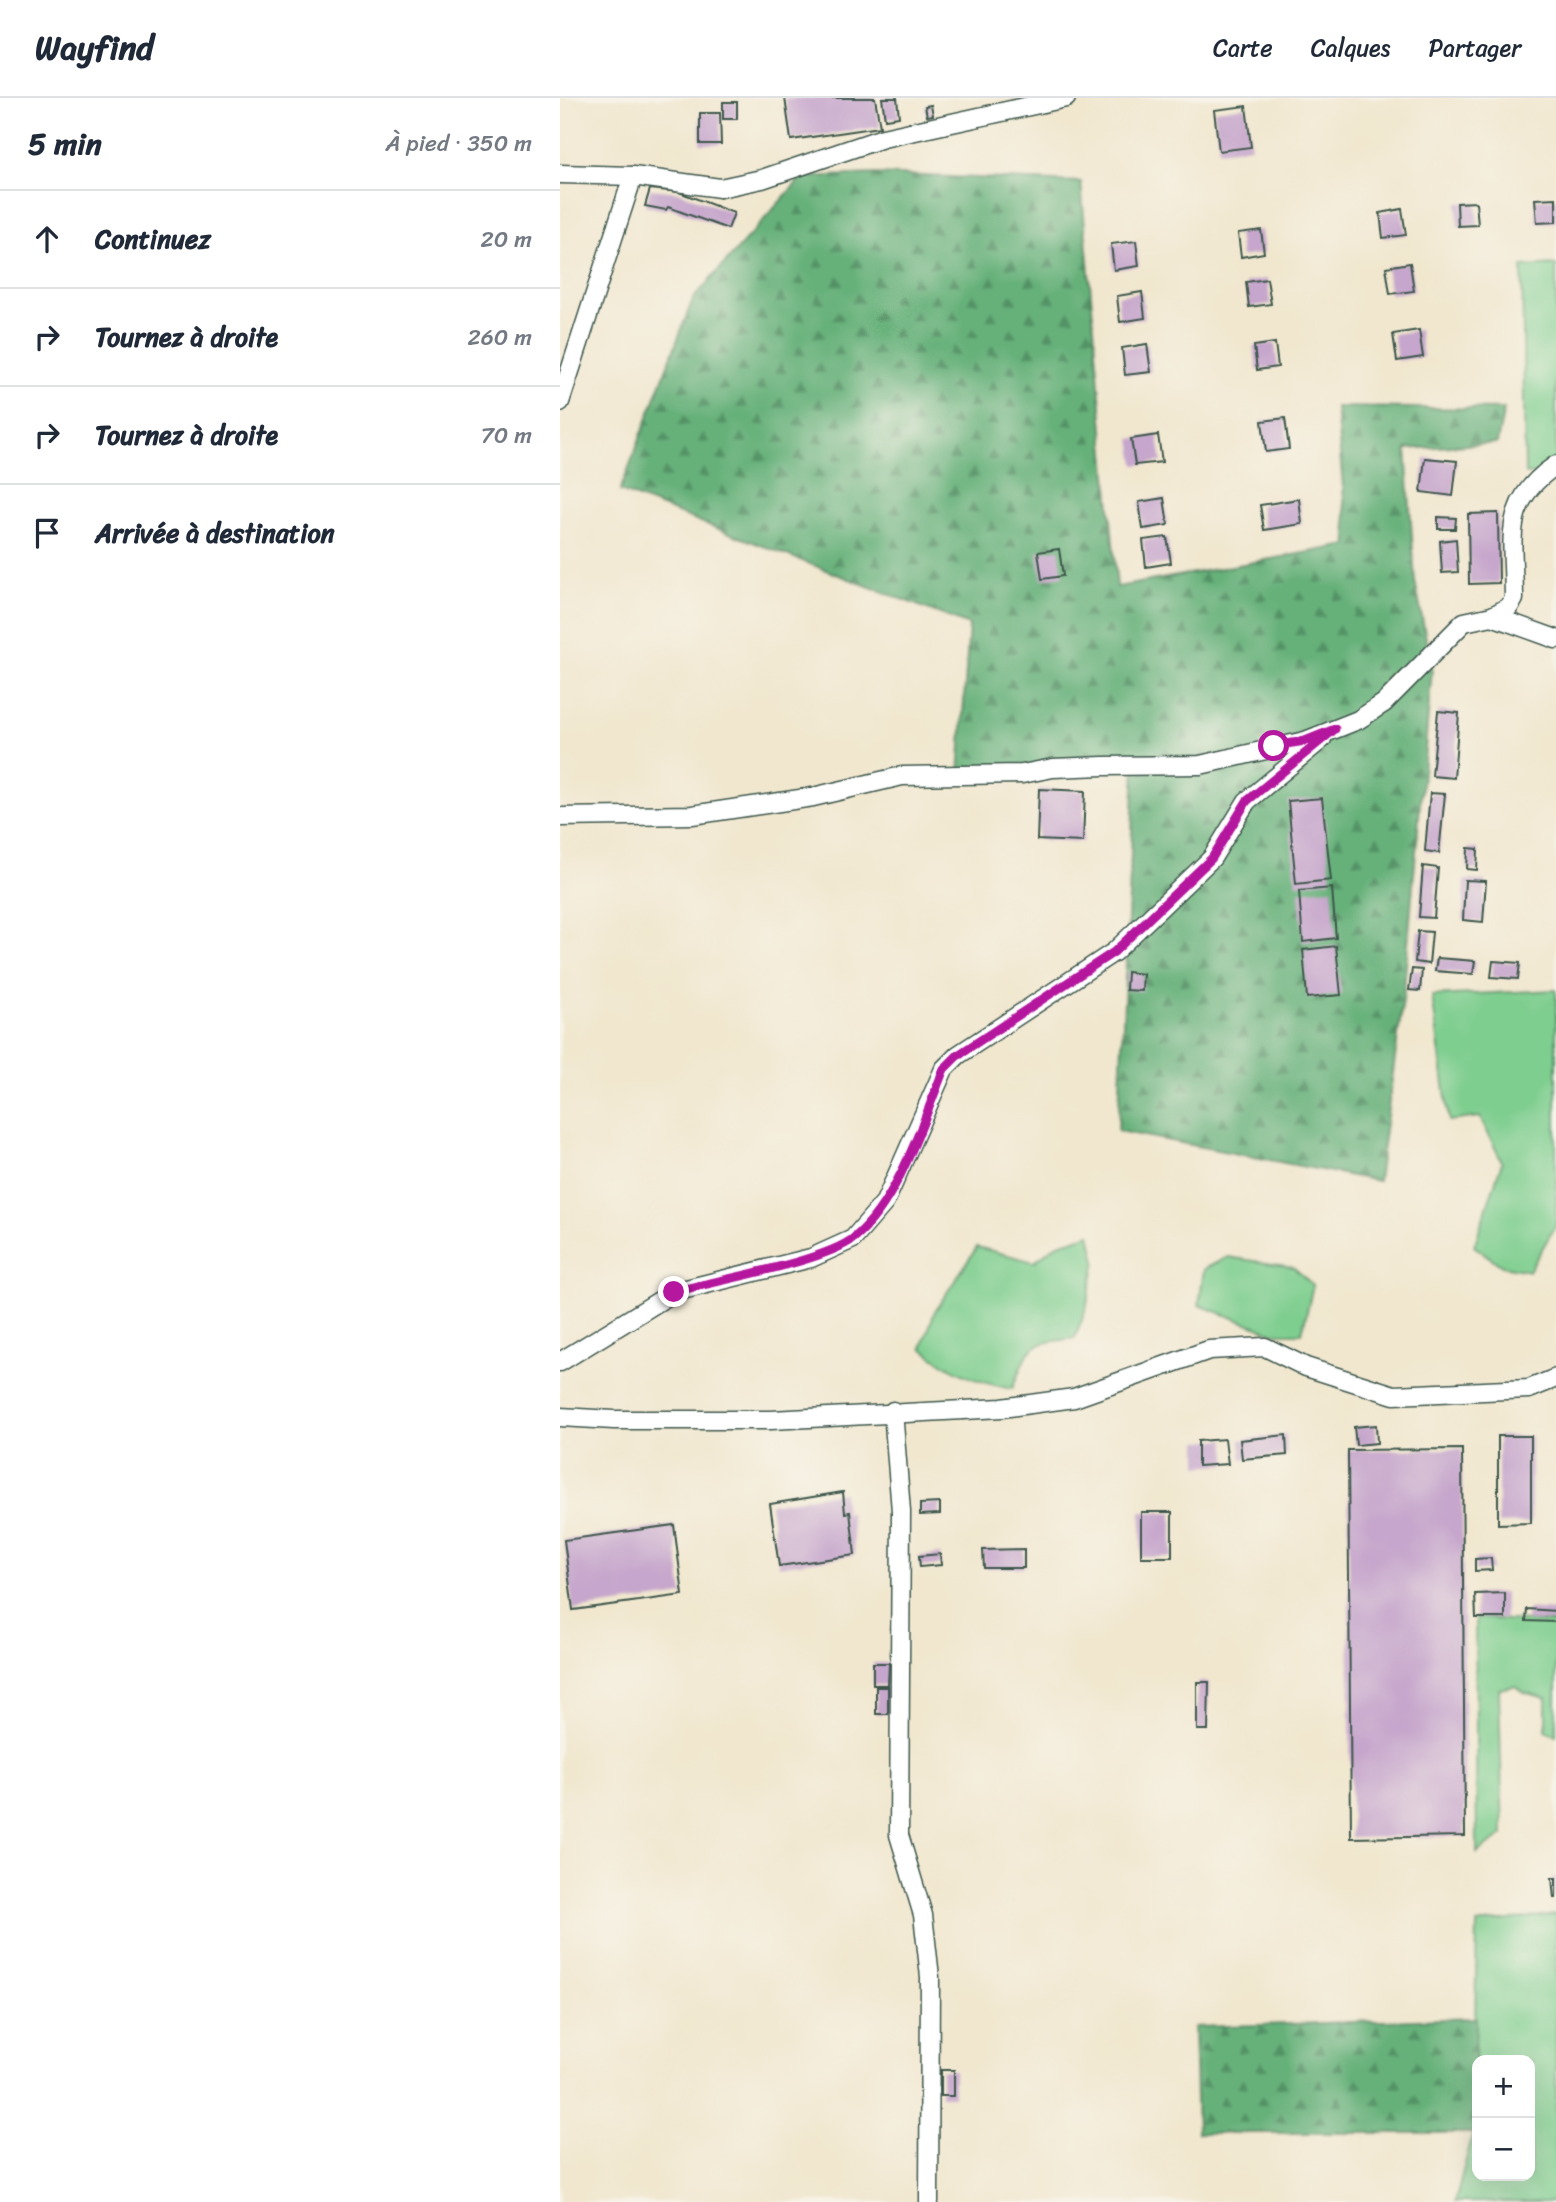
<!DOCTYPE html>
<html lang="fr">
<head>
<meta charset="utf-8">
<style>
  :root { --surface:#fff; --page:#f6f6f7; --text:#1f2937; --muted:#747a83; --line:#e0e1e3 }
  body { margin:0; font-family:Sriracha,sans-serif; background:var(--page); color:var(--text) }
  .controls { position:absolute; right:21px; bottom:21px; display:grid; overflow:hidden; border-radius:14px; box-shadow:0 7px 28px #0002 }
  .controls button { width:63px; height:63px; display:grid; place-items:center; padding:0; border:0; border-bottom:2px solid var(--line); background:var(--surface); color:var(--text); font:35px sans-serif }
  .stop { position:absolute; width:21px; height:21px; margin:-16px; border:5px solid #b5179e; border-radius:50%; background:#fff }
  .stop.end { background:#b5179e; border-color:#fff; box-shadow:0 2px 7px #0008 }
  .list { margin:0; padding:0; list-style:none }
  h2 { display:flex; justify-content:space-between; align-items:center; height:91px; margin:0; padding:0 28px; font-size:30px }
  h2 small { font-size:23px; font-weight:400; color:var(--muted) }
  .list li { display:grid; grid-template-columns:46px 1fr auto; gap:21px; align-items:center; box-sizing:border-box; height:98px; padding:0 28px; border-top:2px solid var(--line) }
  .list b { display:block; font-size:26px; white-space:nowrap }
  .list em { font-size:23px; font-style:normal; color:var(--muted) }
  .icon { flex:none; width:38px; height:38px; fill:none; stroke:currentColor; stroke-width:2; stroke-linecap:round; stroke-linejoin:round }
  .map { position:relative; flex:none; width:996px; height:2104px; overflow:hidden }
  header { display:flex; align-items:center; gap:42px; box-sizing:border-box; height:98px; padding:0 35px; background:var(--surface); border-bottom:2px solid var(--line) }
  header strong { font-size:33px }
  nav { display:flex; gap:38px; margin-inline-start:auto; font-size:24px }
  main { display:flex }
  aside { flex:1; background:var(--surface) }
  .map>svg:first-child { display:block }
  .green { fill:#7ece8f; stroke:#4e8662; stroke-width:2; fill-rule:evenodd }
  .forest { fill:url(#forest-firs); stroke:#427757; stroke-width:2 }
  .building { fill:#c6a6cc }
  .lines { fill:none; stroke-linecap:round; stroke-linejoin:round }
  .street-casing { stroke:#3e564b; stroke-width:21 }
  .street { stroke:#fff; stroke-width:18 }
  .route { stroke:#b5179e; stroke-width:9 }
</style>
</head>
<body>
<header>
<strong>Wayfind</strong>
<nav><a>Carte</a><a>Calques</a><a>Partager</a></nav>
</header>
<main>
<aside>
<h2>5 min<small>À pied · 350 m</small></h2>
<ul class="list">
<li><svg class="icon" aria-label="ahead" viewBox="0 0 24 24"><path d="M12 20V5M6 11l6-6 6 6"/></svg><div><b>Continuez</b></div><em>20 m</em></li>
<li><svg class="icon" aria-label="right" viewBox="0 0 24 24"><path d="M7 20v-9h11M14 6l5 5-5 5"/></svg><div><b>Tournez à droite</b></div><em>260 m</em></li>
<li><svg class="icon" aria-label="right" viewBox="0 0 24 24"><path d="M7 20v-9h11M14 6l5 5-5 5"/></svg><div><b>Tournez à droite</b></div><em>70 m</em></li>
<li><svg class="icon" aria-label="arrive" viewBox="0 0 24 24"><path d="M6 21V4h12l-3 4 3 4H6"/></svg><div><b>Arrivée à destination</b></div></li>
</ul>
</aside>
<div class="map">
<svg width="996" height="2104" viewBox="0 0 996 2104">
  <defs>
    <pattern id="forest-firs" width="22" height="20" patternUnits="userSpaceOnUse" patternTransform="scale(1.75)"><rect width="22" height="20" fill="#66b17a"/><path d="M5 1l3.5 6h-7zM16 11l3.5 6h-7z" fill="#539165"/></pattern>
  </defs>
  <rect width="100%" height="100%" fill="#f7f3e8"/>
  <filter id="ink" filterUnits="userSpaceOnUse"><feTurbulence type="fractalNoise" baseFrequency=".0143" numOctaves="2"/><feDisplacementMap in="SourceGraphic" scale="14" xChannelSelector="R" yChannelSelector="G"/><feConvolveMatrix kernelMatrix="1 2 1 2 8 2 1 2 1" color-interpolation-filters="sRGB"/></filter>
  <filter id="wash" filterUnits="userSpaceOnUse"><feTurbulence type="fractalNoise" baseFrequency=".00686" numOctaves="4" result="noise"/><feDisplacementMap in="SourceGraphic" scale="28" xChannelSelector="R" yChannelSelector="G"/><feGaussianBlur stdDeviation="1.57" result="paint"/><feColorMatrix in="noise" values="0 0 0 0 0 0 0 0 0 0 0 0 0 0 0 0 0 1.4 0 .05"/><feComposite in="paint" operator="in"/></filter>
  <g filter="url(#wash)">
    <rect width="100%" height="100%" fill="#f1e7cf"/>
    <!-- green -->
    <g class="green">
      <polygon points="996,167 996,374 965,376 962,169"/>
      <polygon points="996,892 996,1127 969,1173 942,1168 914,1148 942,1064 920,1019 889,1023 872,898"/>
      <path d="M530,1136L536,1163L526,1211L515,1240C466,1247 471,1245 452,1291C416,1284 390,1274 362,1250L375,1213L417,1149L474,1164L496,1147Z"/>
      <polygon points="668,1159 733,1169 753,1187 742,1235 714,1235 639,1207 644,1171"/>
      <polygon points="915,1520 996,1525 996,1637 986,1633 986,1600 963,1594 955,1588 939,1591 943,1737 917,1755"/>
      <path d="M996,1816V2104H895L913,2035L917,1826ZM917,1962H970V2078H917Z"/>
    </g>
    <!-- forest -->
    <g class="forest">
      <polygon points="315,76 521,84 557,489 788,447 776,309 944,311 937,345 846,351 855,483 872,572 843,902 818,1083 558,1033 575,668 399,677 409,527 60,393 133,201 242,79"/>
      <polygon points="916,1920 913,2035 637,2035 634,1929"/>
    </g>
    <g id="blocks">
      <!-- building -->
      <g class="building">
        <polygon points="225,0 315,0 320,29 231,42"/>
        <polygon points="322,0 337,0 339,19 325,21"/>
        <rect x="163" y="4" width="14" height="17"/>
        <polygon points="371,7 373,17 367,18 365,8"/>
        <polygon points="686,8 691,49 659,53 654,12"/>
        <polygon points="140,15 160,15 161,46 140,46"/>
        <polygon points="90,91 119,94 174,115 168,131 108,109 106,112 85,108"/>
        <polygon points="996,100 996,124 977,125 975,101"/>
        <polygon points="916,104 918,127 898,128 897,105"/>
        <polygon points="842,111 846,137 823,140 820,115"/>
        <polygon points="701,132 704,155 681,159 678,135"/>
        <polygon points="576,143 579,168 554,172 551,146"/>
        <polygon points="850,165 854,193 830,196 826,169"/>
        <polygon points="707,181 711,206 689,209 686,184"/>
        <polygon points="582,194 585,220 560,224 557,198"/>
        <polygon points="859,232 863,259 837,263 833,236"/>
        <polygon points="715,245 718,269 697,272 694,248"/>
        <polygon points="587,246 591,274 565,277 562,250"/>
        <polygon points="725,320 729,351 706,354 702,323"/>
        <polygon points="598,337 602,364 575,367 571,341"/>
        <polygon points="865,360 897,363 893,398 861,394"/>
        <polygon points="604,400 608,427 583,431 579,404"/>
        <polygon points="739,401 742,426 704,432 700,407"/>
        <polygon points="938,415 939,485 909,486 908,416"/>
        <polygon points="878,419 896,420 895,431 878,431"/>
        <polygon points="607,439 611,465 586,469 583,442"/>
        <polygon points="896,441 898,474 882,475 880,443"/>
        <polygon points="499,451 503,478 482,481 478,454"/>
        <polygon points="878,613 899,615 894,680 872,678"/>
        <polygon points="479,691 525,693 523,744 477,742"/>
        <polygon points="870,695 885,696 879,755 865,753"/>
        <polygon points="762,700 771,782 736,786 728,703"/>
        <polygon points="908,750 918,751 917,772 907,771"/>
        <polygon points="863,768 878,770 874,820 859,819"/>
        <polygon points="905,782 926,783 923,824 903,822"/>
        <polygon points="772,790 776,840 743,844 739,793"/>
        <polygon points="858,833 872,834 869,866 855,864"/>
        <polygon points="776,848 781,897 747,900 743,852"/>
        <polygon points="877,860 915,863 913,876 875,873"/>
        <polygon points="933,863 960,865 958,881 931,879"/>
        <polygon points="852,871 862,872 860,893 849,892"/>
        <polygon points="567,874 583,876 582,893 566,892"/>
        <polygon points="816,1327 817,1345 796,1347 794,1329"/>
        <polygon points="726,1337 727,1357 682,1361 680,1342"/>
        <polygon points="938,1338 971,1338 971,1425 938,1426"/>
        <polygon points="665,1341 668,1366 638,1368 638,1343"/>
        <polygon points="902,1351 905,1738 791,1740 788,1352"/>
        <polygon points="283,1394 285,1415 290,1414 295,1457 219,1468 210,1406"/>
        <polygon points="380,1405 380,1416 360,1417 360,1406"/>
        <rect x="581" y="1414" width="31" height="45"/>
        <polygon points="114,1427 123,1497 13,1512 4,1442"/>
        <polygon points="464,1451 464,1470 424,1470 423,1452"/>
        <polygon points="380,1456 381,1467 360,1469 359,1458"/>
        <polygon points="931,1460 932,1472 915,1473 915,1461"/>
        <polygon points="945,1495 945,1520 916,1520 915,1496"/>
        <polygon points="967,1511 996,1513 996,1524 966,1523"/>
        <polygon points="313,1565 329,1565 328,1587 313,1587"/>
        <polygon points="637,1584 649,1584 648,1632 637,1632"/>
        <rect x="316" y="1589" width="12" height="27"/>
        <polygon points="992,1780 996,1780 996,1800 994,1800"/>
        <rect x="381" y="1972" width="13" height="26"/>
      </g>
    </g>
  </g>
  <g filter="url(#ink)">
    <use href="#blocks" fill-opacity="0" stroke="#3e564b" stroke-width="2"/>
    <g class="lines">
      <defs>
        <g id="street">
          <polyline points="0,76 73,78 160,90 202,81 323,40 506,0"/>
          <polyline points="0,304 73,78"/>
          <path d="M932,518L949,509L954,501C954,441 940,405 996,367"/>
          <polyline points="0,719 132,717 253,699 342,678 462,676 493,670 543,668 640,667 745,643 798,622 824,605 904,524 932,518 996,541"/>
          <polyline points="0,1264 114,1194 251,1160 293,1141 325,1104 384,971 398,957 554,854 652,760 687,703 762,641"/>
          <polyline points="333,1313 341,1413 339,1737 363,1817 370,1879 369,2104"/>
          <polyline points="0,1319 54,1322 211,1322 442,1310 514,1300 649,1252 705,1249 746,1269 834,1297 969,1291 996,1280"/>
        </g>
      </defs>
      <!-- street casing -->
      <use href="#street" class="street-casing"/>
      <!-- street -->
      <use href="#street" class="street"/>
    </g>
  </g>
  <g class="lines" filter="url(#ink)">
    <!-- route -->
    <path class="route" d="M114,1194C156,1182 264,1164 294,1140C338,1104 363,1023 384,971L398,957L554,854L652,760L687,703L775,631L745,643L714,648"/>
  </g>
</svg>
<div class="controls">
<button>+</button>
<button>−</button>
</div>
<div class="stop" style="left:714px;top:648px"></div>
<div class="stop end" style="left:114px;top:1194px"></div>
</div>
</main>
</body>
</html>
